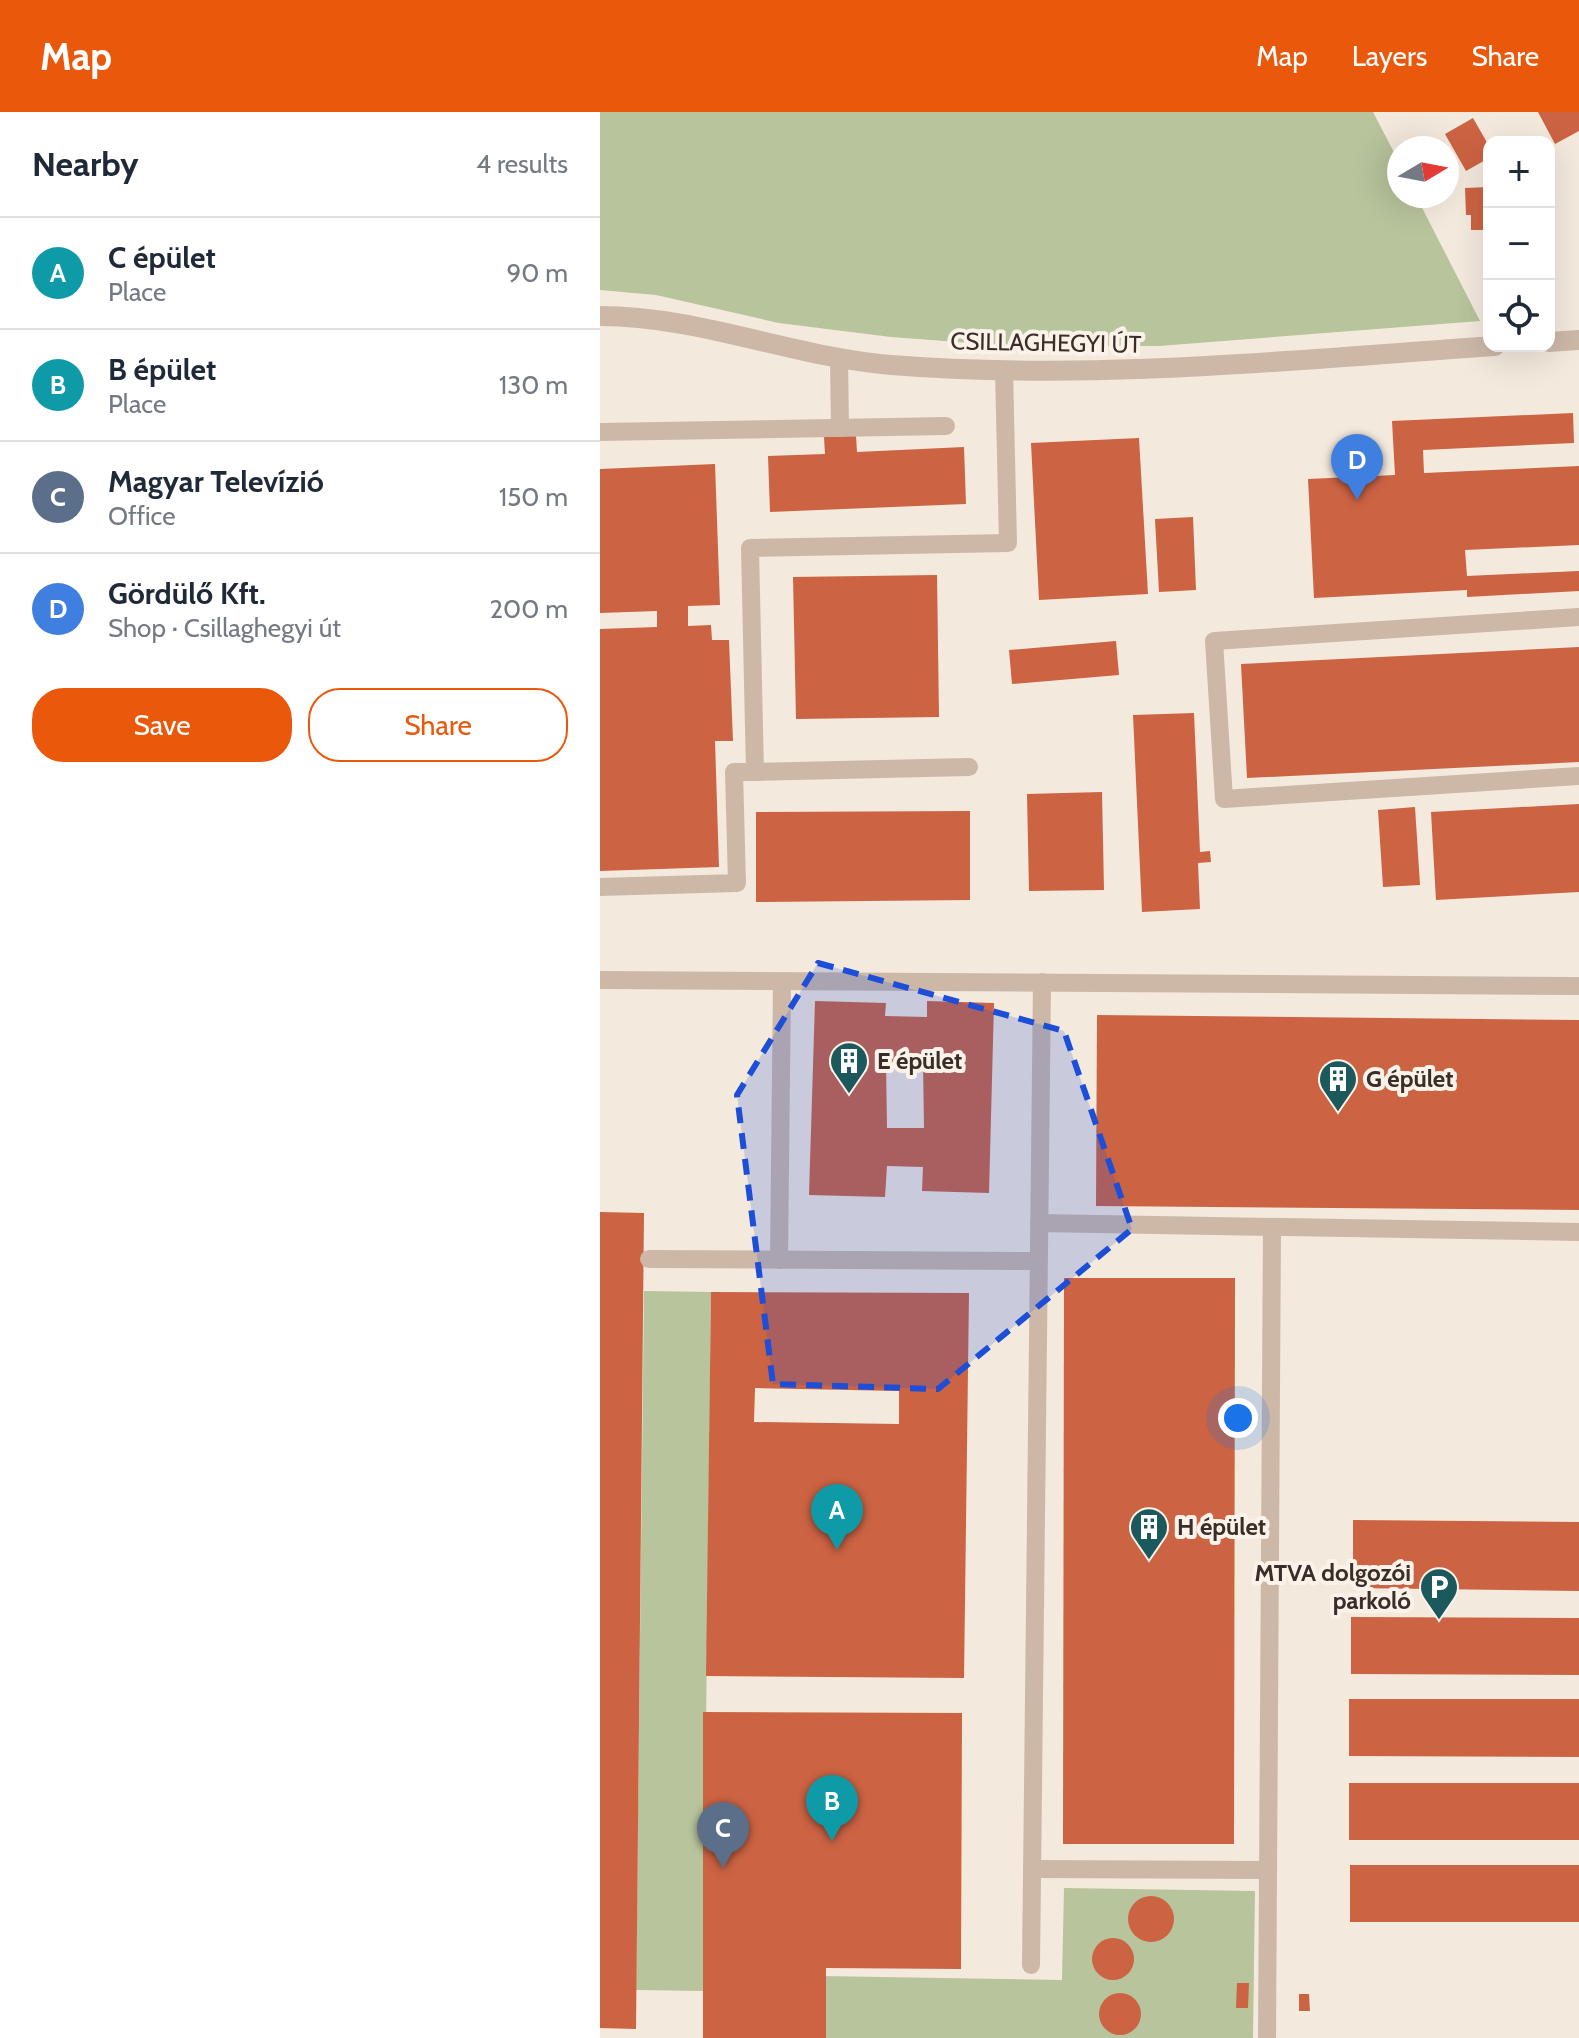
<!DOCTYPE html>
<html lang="en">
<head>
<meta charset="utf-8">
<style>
  :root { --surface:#fff; --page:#f2f2f3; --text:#1f2937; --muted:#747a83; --line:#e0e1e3; --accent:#ea580c }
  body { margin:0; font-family:Cabin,sans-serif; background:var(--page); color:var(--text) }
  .controls { position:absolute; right:24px; top:24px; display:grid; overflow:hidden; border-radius:16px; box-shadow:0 8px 32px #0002 }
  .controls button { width:72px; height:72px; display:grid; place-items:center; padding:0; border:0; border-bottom:2px solid var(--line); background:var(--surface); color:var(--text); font:40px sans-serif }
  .compass { position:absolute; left:787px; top:24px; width:72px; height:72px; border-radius:50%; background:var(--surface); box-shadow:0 8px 32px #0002; rotate:80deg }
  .you { position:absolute; left:638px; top:1306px; width:28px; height:28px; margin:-20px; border:6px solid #fff; border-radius:50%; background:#1a73e8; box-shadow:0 0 0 12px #1a73e833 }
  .badge { display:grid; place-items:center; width:52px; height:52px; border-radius:50%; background:var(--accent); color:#fff; font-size:26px; font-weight:700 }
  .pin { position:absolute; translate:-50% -66px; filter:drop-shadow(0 2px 4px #0008) }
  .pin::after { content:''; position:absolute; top:42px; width:28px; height:24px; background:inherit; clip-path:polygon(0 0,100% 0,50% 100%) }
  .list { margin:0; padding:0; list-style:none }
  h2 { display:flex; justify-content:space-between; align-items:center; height:104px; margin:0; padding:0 32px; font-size:34px }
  h2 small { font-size:26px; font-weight:400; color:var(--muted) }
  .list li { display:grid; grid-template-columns:52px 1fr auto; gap:24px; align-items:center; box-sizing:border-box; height:112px; padding:0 32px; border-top:2px solid var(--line) }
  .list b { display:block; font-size:30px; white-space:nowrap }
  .list p { margin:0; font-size:26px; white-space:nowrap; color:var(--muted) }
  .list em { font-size:26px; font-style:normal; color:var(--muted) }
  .actions { display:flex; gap:16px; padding:24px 32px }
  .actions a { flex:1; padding:18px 0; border:2px solid var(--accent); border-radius:32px; text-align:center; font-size:28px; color:var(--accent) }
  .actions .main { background:var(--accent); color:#fff }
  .icon { flex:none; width:44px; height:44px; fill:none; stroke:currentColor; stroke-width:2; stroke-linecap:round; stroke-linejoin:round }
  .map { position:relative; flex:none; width:979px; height:1926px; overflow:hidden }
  header { display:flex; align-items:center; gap:48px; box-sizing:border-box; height:112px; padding:0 40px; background:var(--accent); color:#fff }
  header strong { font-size:38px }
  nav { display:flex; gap:44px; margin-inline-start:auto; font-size:28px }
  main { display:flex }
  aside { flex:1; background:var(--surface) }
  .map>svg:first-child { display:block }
  .green { fill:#b7c49c }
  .building { fill:#cc6343; fill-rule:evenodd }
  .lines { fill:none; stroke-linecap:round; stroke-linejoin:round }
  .service { stroke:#cdb8a8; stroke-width:18 }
  .minor { stroke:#cdb8a8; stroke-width:20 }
  .marked { fill:#1d4ed8; fill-opacity:0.2; stroke:#1d4ed8; stroke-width:6; stroke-dasharray:16 10; stroke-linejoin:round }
  .labels { text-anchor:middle; stroke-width:8; stroke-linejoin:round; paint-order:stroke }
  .street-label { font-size:24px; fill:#392e29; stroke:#fbf3ea }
  .poi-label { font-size:24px; font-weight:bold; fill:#392e29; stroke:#fbf3ea; text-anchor:start }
</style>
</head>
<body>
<header>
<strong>Map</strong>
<nav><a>Map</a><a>Layers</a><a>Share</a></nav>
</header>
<main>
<aside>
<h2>Nearby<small>4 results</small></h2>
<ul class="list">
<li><span class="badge" style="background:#0f9aa8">A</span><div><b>C épület</b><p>Place</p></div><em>90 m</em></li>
<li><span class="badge" style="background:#0f9aa8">B</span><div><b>B épület</b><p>Place</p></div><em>130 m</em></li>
<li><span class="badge" style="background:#5c6f8a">C</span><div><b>Magyar Televízió</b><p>Office</p></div><em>150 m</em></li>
<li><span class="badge" style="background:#3f7fe0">D</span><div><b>Gördülő Kft.</b><p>Shop · Csillaghegyi út</p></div><em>200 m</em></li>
</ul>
<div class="actions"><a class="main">Save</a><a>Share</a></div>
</aside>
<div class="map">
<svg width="979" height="1926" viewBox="0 0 979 1926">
  <rect width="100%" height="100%" fill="#f4e9dd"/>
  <!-- green -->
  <g class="green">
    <polygon points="0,0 773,0 799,50 799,84 816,84 880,209 559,234 411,234 291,225 179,211 56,183 0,178"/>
    <polygon points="44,1179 111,1180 103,1879 36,1878"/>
    <polygon points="464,1776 655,1779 653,1926 220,1926 220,1864 462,1868"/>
  </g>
  <!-- building -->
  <g class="building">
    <polygon points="938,0 979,0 979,19 955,32"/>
    <polygon points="873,6 889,34 889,46 866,59 845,22"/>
    <polygon points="889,75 889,118 871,118 871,103 866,103 865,76"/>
    <polygon points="973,301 974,331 823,338 824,361 979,354 979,433 865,438 867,464 979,459 979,479 867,485 867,478 714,486 708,367 795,363 792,309"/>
    <polygon points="256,323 257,340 364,335 366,392 170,400 168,344 225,342 224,325"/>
    <polygon points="539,326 548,482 439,488 431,331"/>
    <polygon points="115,352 120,493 88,494 88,514 111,513 112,528 129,528 133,629 115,629 119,755 0,759 0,517 57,515 57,499 0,501 0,357"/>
    <polygon points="593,405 596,478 559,480 555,407"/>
    <polygon points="337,463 339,605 196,607 193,465"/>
    <polygon points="516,529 519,563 412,572 409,538"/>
    <polygon points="979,535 979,650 647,666 641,552"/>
    <polygon points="594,601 600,740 610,739 611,750 598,751 600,797 542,800 533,603"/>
    <polygon points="502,680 504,778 429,779 427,682"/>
    <polygon points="979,692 979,780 836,788 831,700"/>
    <polygon points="815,695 820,773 783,775 778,698"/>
    <polygon points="370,699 370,788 156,790 156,700"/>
    <path d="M215,889L286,891L285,904L327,905V889L394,891L389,1081L322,1079L323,1055L287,1054L285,1085L209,1083ZM286,950H323L324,1016H287Z"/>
    <polygon points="497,903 979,908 979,1098 496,1094"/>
    <polygon points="0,1100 44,1101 36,1917 0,1916"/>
    <polygon points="464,1166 635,1166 634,1732 463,1732"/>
    <path d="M111,1180L369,1181L364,1566L106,1564ZM155,1276L299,1279V1312L154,1310Z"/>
    <polygon points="753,1408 979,1410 979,1479 753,1476"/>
    <polygon points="751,1505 979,1506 979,1563 751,1562"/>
    <polygon points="749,1587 979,1587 979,1645 749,1644"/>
    <polygon points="103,1600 362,1601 361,1857 226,1856 226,1926 103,1926"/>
    <rect x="749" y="1671" width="230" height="57"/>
    <rect x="750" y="1753" width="229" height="57"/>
    <circle cx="551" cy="1807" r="23"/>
    <circle cx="513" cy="1847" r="21"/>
    <polygon points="637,1871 649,1871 648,1896 636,1896"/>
    <circle cx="520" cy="1902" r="21"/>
    <polygon points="699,1882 709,1882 710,1899 699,1899"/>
  </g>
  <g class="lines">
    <!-- service -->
    <g class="service">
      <polyline points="239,245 240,316"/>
      <polyline points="0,320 346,314"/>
      <polyline points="979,505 614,529 624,687 979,664"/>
      <polyline points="369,655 155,660 150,436 408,431 404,258"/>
      <polyline points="0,775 137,771 134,660 155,660"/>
      <polyline points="0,868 979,874"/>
      <polyline points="439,1111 979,1120"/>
      <polyline points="49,1147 438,1149"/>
      <polyline points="179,1148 182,870"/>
      <polyline points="432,1757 668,1758"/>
      <polyline points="431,1853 442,870"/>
      <polyline points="667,1926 672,1115"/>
    </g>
    <!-- minor -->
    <g class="minor">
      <path d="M0,204C99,204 193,245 291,253C493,269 694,248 895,234"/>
      <polyline points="949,230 979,228"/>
    </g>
  </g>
  <!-- marked area -->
  <path class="marked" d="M218,851L464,919L532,1117L338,1277L173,1272L137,983Z"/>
  <!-- icons -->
  <defs>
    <symbol id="building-pin" viewBox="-11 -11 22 30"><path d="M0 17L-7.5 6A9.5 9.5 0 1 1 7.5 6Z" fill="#1c595d" stroke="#fbf3ea"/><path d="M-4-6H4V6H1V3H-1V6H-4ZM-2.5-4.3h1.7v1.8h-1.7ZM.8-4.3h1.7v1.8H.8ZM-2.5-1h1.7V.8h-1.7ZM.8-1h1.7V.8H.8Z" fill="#fff"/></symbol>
    <symbol id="parking-pin" viewBox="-11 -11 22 30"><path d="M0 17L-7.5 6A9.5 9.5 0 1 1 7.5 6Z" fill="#1c595d" stroke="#fbf3ea"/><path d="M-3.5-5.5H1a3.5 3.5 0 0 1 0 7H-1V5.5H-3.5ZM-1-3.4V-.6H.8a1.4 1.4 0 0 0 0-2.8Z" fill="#fff"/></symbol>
  </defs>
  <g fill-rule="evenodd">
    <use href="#building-pin" x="227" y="927" width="44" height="60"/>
    <use href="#building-pin" x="716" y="945" width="44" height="60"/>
    <use href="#building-pin" x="527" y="1393" width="44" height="60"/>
    <use href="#parking-pin" x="817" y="1453" width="44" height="60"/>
  </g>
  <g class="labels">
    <!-- street labels -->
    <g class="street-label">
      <text transform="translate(446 231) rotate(1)" y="8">CSILLAGHEGYI ÚT</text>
    </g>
    <!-- poi labels -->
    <g class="poi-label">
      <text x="277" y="957">E épület</text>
      <text x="766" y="975">G épület</text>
      <text x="577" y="1423">H épület</text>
      <text x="811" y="1469" text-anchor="end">MTVA dolgozói<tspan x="811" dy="28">parkoló</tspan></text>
    </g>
  </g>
</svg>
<div class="controls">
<button>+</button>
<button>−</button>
<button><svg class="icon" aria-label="locate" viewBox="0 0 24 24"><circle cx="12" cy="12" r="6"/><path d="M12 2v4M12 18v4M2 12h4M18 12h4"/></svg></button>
</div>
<svg class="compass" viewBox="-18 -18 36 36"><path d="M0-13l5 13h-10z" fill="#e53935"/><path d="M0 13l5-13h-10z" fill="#747a83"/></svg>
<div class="you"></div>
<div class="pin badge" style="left:237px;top:1438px;background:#0f9aa8">A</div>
<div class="pin badge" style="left:232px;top:1729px;background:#0f9aa8">B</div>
<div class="pin badge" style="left:123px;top:1756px;background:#5c6f8a">C</div>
<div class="pin badge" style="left:757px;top:388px;background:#3f7fe0">D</div>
</div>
</main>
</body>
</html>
